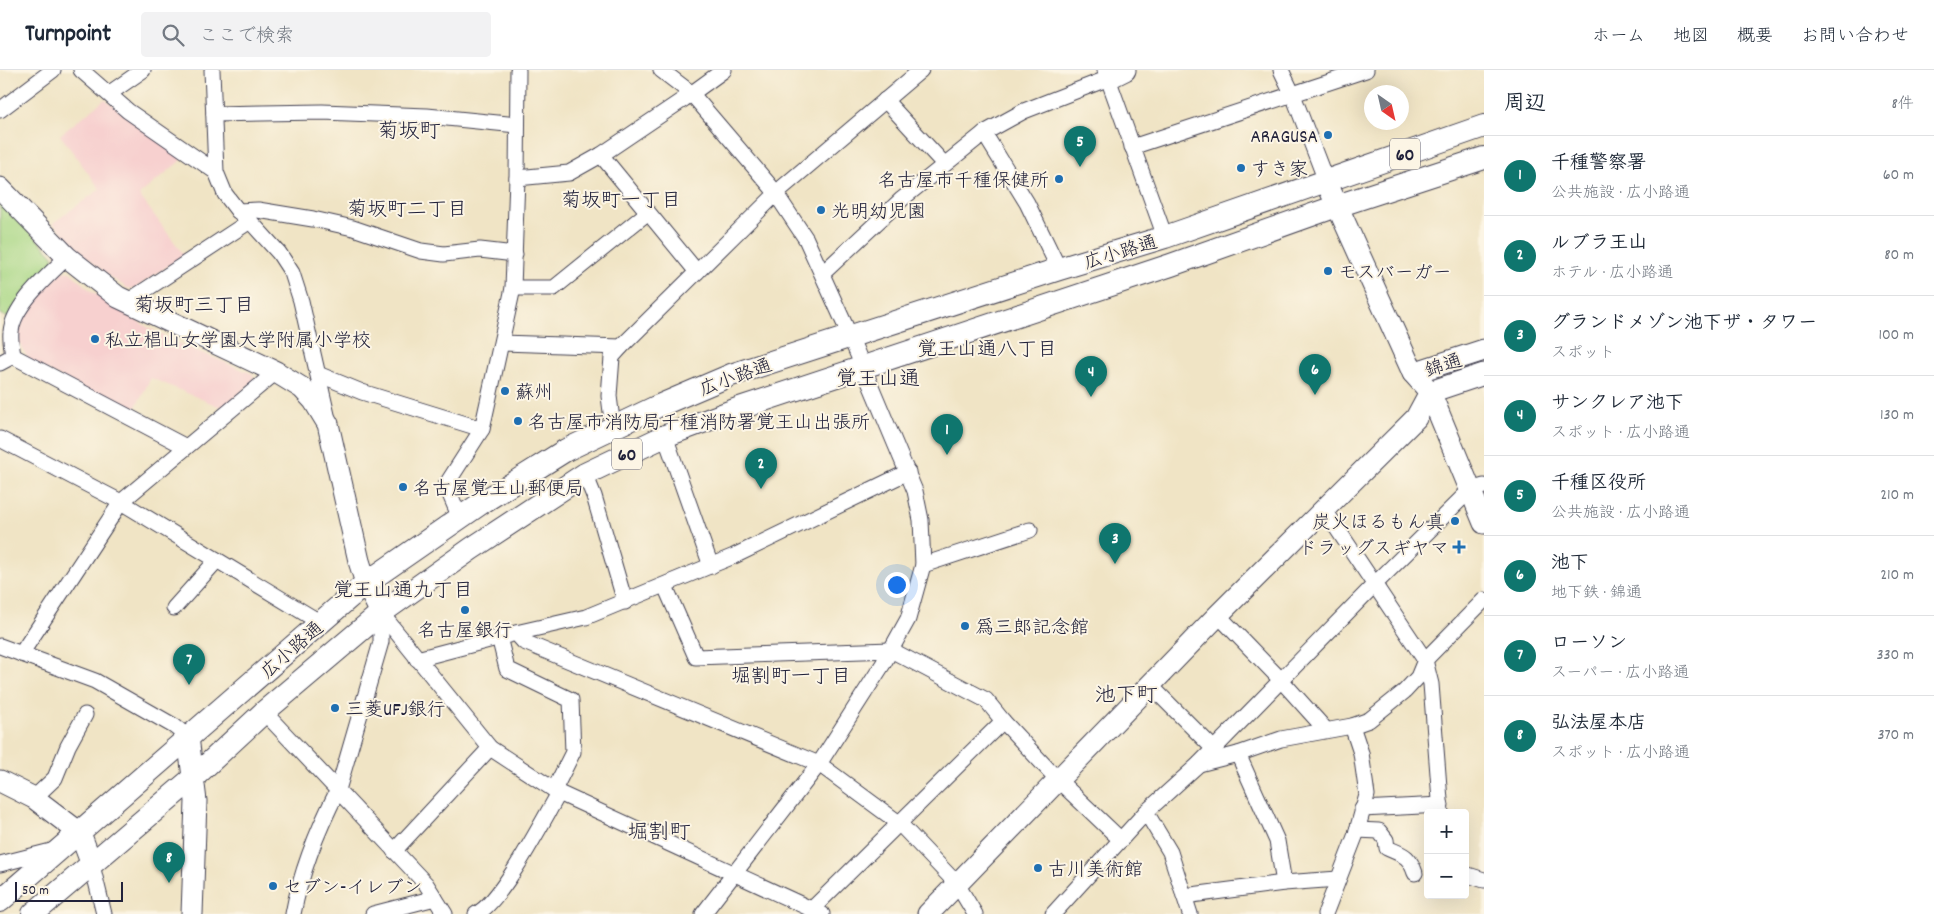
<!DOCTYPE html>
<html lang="ja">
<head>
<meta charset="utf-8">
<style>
  :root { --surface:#fff; --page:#f2f2f3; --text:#1f2937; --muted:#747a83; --line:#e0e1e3; --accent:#0f766e }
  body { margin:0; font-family:Dekko,"Klee One",sans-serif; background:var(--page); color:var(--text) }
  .controls { position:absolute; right:15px; bottom:15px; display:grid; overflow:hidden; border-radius:5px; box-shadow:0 5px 20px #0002 }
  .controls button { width:45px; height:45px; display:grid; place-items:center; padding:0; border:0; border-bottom:1px solid var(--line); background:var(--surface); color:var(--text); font:25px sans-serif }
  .compass { position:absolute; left:1364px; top:15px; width:45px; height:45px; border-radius:50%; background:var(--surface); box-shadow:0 5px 20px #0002; rotate:146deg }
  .scale { position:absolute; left:15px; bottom:12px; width:108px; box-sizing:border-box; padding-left:5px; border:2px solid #22223b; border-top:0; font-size:14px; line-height:18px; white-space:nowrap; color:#22223b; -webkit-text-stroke:4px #fcf5e5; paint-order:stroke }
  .you { position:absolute; left:896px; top:514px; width:18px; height:18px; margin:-12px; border:4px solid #fff; border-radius:50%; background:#1a73e8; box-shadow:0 0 0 8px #1a73e833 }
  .badge { display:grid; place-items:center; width:32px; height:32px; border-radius:50%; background:var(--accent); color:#fff; font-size:16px; font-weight:700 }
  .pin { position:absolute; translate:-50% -41px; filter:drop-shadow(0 1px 2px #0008) }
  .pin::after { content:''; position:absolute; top:26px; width:18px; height:15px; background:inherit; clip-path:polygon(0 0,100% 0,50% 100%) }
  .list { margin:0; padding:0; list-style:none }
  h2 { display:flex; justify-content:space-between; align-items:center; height:65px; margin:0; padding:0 20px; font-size:21px }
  h2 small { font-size:16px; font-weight:400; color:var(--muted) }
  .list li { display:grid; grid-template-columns:32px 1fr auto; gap:15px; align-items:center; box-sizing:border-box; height:80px; padding:0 20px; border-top:1px solid var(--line) }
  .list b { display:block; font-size:19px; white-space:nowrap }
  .list p { margin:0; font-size:16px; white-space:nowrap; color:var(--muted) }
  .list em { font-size:16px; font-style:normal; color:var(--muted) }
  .icon { flex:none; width:28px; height:28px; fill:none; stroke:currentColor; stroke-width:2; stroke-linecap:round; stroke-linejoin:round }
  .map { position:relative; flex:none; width:1484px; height:844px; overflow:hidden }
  header { display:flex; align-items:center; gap:30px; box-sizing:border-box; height:70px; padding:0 25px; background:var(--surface); border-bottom:1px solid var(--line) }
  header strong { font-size:24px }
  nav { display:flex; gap:28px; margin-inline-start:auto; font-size:18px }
  .search { width:350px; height:45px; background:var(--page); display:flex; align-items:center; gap:12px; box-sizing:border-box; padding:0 18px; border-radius:5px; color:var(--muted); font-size:19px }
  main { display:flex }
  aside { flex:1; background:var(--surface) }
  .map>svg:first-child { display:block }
  .built { fill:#f7d0cf }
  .green { fill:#a9d785; stroke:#667c60 }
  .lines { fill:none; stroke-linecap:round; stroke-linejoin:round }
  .street-casing { stroke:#413f50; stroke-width:17 }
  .secondary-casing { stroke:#413f50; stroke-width:23 }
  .primary-casing { stroke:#413f50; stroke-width:24 }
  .street { stroke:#fff; stroke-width:15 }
  .secondary { stroke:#fff; stroke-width:21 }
  .primary { stroke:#fff; stroke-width:22 }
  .poi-dot { fill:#1f6fb2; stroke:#fcf5e5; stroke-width:2 }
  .labels { text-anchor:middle; stroke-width:4; stroke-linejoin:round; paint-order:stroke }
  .shield { fill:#fcf5e5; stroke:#63616e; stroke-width:1 }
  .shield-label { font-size:18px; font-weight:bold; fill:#22223b }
  .poi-label { font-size:19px; fill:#22223b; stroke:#fcf5e5; text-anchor:start }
  .street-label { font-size:19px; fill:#22223b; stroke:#fcf5e5 }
  .neighbourhood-label { font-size:20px; fill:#22223b; stroke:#fcf5e5 }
  .quarter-label { font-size:21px; fill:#22223b; stroke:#fcf5e5 }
</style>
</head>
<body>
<header>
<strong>Turnpoint</strong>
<div class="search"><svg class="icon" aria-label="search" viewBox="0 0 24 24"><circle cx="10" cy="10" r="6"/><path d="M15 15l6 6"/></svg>ここで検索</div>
<nav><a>ホーム</a><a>地図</a><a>概要</a><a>お問い合わせ</a></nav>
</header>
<main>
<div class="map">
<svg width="1484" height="844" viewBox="0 0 1484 844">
  <rect width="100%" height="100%" fill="#fcf5e5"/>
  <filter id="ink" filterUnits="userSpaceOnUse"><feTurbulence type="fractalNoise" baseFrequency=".02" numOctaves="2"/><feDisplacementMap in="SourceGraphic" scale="10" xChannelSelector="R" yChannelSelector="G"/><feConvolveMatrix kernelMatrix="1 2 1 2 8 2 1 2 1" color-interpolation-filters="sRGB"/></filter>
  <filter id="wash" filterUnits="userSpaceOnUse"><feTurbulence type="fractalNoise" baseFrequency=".0096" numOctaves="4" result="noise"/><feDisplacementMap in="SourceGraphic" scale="20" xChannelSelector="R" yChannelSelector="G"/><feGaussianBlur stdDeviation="1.12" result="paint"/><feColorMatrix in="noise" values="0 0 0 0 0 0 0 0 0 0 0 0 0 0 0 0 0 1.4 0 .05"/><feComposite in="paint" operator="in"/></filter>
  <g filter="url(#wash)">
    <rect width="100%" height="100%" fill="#f0e4c5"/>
    <!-- built -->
    <g class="built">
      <polygon points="105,29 185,87 139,125 184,185 134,219 127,218 110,207 81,182 53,153 100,119 60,65"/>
      <polygon points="60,201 70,202 91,221 147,257 178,273 253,304 254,311 223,338 151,308 132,344 29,291 16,266 18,257 26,240"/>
    </g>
    <!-- green -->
    <polygon class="green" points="0,130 53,186 54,191 8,248 0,244"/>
  </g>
  <g filter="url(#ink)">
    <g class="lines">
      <defs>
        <g id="street">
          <polyline points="81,0 128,41 216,102"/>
          <polyline points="212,0 216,102 225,124 238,141 250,151 279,183 292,203 301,231 327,345"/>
          <polyline points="661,0 691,23 772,118 806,169 850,266 915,421 921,450 923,495 908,549 883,594 819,694 703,844"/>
          <polyline points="1105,0 1165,167"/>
          <polyline points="1281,0 1293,25 1326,111"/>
          <polyline points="110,23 143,0"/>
          <polyline points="885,30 944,94"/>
          <polyline points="0,40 53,0"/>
          <polyline points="214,44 322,42 427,46 517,55"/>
          <polyline points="984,63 1027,133 1059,199"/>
          <polyline points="1132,77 1366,0"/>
          <polyline points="601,85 697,202"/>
          <polyline points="517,108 569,103 601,85 684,29 724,0"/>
          <polyline points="238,141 258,140 313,149 353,158 421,181 444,184 480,180 515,184"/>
          <polyline points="823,203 902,129 984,63 1024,41 1109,8"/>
          <polyline points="513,218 554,218 647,143"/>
          <polyline points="127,232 250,151"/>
          <polyline points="502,273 621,277 783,117 921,0"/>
          <path d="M13,286C12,278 10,270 11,262C13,235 49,205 67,187"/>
          <polyline points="0,293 13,286 186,377"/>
          <polyline points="318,304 362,322 482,359"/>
          <polyline points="613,358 609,326 612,287 621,277"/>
          <polyline points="665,366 711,496"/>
          <polyline points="0,369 121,432 321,553"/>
          <polyline points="585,404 594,426 625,532"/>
          <polyline points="1324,439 1425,590 1431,614 1441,743"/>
          <polyline points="460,448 446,415 482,359 513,218 517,108 518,0"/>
          <polyline points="923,495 1030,460"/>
          <polyline points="665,516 696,587 891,580 986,630 1003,651 1058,710 1121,770"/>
          <polyline points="174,538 217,490"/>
          <polyline points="381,543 490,678 559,723 822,844"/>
          <polyline points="1218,545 1281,610 1326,660"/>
          <polyline points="516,563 524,572 819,694 899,753 957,814 975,844"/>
          <polyline points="499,567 507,599 571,630 573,682 554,720"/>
          <polyline points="0,576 95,611 174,656 188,667"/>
          <polyline points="21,584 121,432 276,302"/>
          <polyline points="417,589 516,563 586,547 734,486 908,402"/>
          <polyline points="1151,616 1214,679"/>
          <polyline points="264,642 426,814 445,844"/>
          <polyline points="1238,684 1277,771 1284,813"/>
          <polyline points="1199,694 1238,684 1281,669 1352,656 1369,650 1405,621 1418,607 1425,590 1484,530"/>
          <polyline points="34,728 55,708 68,676 85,645"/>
          <polyline points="1362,739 1441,735"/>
          <polyline points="1146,742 1170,782 1190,844"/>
          <path d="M1357,760L1379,761L1386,770L1387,778C1403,785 1409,785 1415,803"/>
          <polyline points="394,781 490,678"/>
          <polyline points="0,794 55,780"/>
          <polyline points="92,795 104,844"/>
          <polyline points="1465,804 1484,810"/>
          <polyline points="1184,826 1284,813 1338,809"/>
          <polyline points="812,839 1003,651"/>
          <path d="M293,844C301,801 318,759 338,720L381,572V543"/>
          <polyline points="373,844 435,828"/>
          <path d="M476,844C501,833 543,750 559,723"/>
          <polyline points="1053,844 1146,742 1199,694 1377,512 1470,420 1484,416"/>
          <polyline points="1325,844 1356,764 1367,725 1361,683 1352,656"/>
        </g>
        <g id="secondary">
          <polyline points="1109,8 1125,0"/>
          <polyline points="1326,111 1413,303 1430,322 1484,453"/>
          <polyline points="0,118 67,187 118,227 276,302 302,318 314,331 328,354 359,491 366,513 381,543"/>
          <polyline points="1413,303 1484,280"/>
          <polyline points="188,667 196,731 192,844"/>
          <polyline points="0,711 34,728 80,763 92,795"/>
          <polyline points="928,844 1218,545 1416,348 1430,322 1484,304"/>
        </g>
        <g id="primary">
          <polyline points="0,831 366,513 483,432 566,380 656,337 731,305 1059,199 1165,167 1484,56"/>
          <polyline points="33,844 193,708 264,642 381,543 471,479 585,404 665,366 740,338 1171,195 1337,136 1484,88"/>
        </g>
      </defs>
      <!-- street casing -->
      <use href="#street" class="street-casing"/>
      <!-- secondary casing -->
      <use href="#secondary" class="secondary-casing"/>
      <!-- primary casing -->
      <use href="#primary" class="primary-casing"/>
      <!-- street -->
      <use href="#street" class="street"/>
      <!-- secondary -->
      <use href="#secondary" class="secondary"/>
      <!-- primary -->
      <use href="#primary" class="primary"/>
    </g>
  </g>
  <!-- markers -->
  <g class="poi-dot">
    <circle cx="1328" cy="65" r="5"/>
    <circle cx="1241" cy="98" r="5"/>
    <circle cx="1059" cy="109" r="5"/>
    <circle cx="821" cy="140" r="5"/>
    <circle cx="1328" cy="201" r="5"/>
    <circle cx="95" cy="269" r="5"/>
    <circle cx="505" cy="321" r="5"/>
    <circle cx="518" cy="351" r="5"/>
    <circle cx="403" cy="417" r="5"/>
    <circle cx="1455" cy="451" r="5"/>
    <path d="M1456.5 469.5h5v5h5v5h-5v5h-5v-5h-5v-5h5z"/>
    <circle cx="465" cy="540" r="5"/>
    <circle cx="965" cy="556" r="5"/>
    <circle cx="335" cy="638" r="5"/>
    <circle cx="1038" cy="798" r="5"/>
    <circle cx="273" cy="816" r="5"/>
  </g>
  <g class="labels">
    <!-- shield labels -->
    <g class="shield">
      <rect x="1390" y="68.5" width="30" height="31" rx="4"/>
      <rect x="612" y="368.5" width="30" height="31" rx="4"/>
    </g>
    <g class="shield-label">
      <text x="1405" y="90">60</text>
      <text x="627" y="390">60</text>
    </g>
    <!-- poi labels -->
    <g class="poi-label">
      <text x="1318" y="72" text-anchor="end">ARAGUSA</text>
      <text x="1251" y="105">すき家</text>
      <text x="1049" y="116" text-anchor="end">名古屋市千種保健所</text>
      <text x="831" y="147">光明幼児園</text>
      <text x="1338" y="208">モスバーガー</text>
      <text x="105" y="276">私立椙山女学園大学附属小学校</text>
      <text x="515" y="328">蘇州</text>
      <text x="528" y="358">名古屋市消防局千種消防署覚王山出張所</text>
      <text x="413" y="424">名古屋覚王山郵便局</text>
      <text x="1445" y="458" text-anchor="end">炭火ほるもん真</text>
      <text x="1449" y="484" text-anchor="end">ドラッグスギヤマ</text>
      <text x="975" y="563">爲三郎記念館</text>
      <text x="465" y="566" text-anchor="middle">名古屋銀行</text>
      <text x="345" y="645">三菱UFJ銀行</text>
      <text x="1048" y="805">古川美術館</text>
      <text x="283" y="823">セブン-イレブン</text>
    </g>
    <!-- street labels -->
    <g class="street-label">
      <text transform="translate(1120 181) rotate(-17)" y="7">広小路通</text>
      <text transform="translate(1443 294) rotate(-18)" y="7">錦通</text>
      <text transform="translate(735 306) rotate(-20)" y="7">広小路通</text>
      <text transform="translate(291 579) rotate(-41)" y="7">広小路通</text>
    </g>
    <!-- neighbourhood labels -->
    <g class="neighbourhood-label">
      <text x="621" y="136">菊坂町一丁目</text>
      <text x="407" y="145">菊坂町二丁目</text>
      <text x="194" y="241">菊坂町三丁目</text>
      <text x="987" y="285">覚王山通八丁目</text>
      <text x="403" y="526">覚王山通九丁目</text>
      <text x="791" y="612">堀割町一丁目</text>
    </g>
    <!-- quarter labels -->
    <g class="quarter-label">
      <text x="409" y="67">菊坂町</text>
      <text x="878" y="315">覚王山通</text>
      <text x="1126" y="631">池下町</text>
      <text x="659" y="768">堀割町</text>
    </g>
  </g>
</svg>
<div class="controls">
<button>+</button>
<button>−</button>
</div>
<svg class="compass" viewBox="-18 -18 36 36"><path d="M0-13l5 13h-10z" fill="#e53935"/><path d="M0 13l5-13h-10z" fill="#747a83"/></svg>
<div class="scale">50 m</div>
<div class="you"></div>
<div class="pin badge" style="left:947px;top:385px">1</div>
<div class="pin badge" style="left:761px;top:419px">2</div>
<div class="pin badge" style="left:1115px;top:494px">3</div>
<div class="pin badge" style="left:1091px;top:327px">4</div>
<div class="pin badge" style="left:1080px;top:97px">5</div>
<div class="pin badge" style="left:1315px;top:325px">6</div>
<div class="pin badge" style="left:189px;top:615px">7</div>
<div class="pin badge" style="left:169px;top:813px">8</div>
</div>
<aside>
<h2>周辺<small>8件</small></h2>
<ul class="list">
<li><span class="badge">1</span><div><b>千種警察署</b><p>公共施設 · 広小路通</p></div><em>60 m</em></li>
<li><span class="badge">2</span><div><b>ルブラ王山</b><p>ホテル · 広小路通</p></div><em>80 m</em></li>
<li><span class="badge">3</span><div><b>グランドメゾン池下ザ・タワー</b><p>スポット</p></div><em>100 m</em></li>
<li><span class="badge">4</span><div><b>サンクレア池下</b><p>スポット · 広小路通</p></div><em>130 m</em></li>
<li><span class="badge">5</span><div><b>千種区役所</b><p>公共施設 · 広小路通</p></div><em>210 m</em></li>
<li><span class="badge">6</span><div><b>池下</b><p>地下鉄 · 錦通</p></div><em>210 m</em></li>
<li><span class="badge">7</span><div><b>ローソン</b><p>スーパー · 広小路通</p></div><em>330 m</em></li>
<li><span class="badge">8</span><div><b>弘法屋本店</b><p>スポット · 広小路通</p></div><em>370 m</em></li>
</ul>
</aside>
</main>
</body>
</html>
